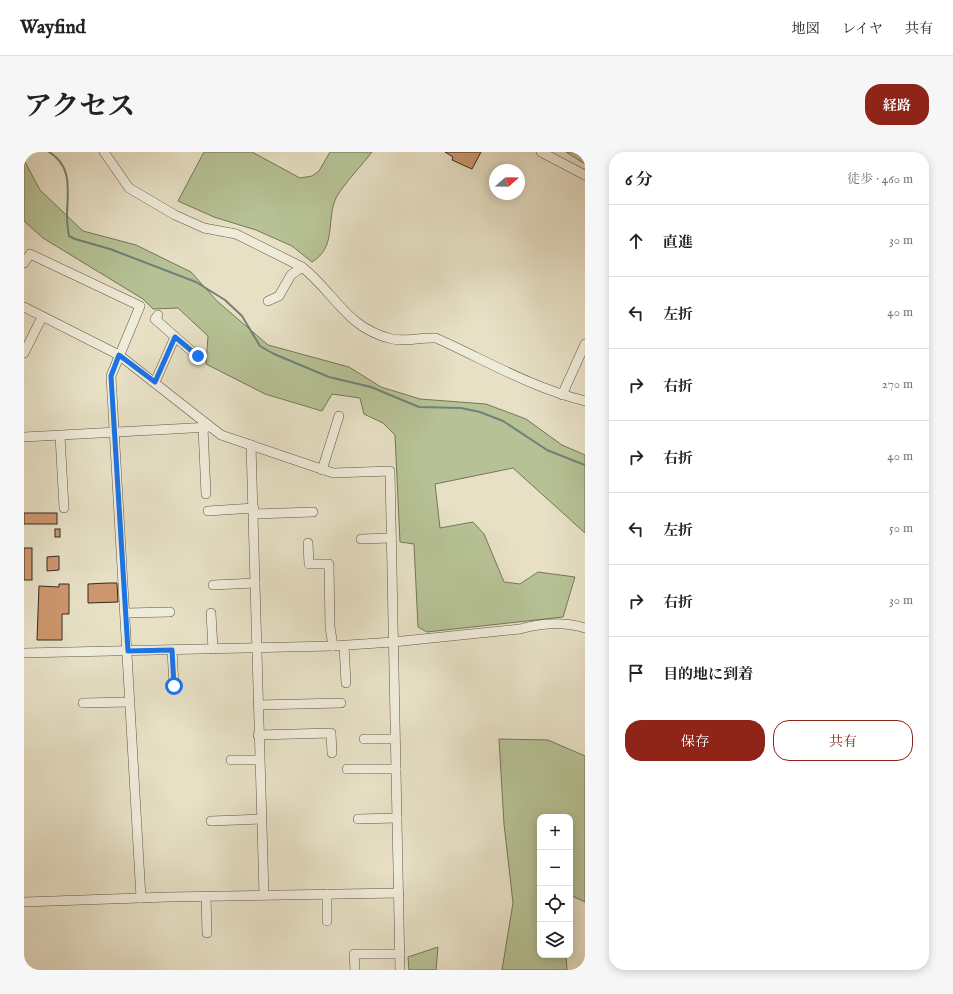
<!DOCTYPE html>
<html lang="ja">
<head>
<meta charset="utf-8">
<style>
  :root { --surface:#fff; --page:#f6f6f6; --text:#222; --muted:#767676; --line:#e0e0e0; --accent:#8f2418 }
  body { margin:0; font-family:"IM FELL English","Noto Serif JP",serif; background:var(--page); color:var(--text) }
  .controls { position:absolute; right:12px; bottom:12px; display:grid; overflow:hidden; border-radius:8px; box-shadow:0 2px 10px #0003 }
  .controls button { width:36px; height:36px; display:grid; place-items:center; padding:0; border:0; border-bottom:1px solid var(--line); background:var(--surface); color:var(--text); font:20px sans-serif }
  .compass { position:absolute; left:465px; top:12px; width:36px; height:36px; border-radius:50%; background:var(--surface); box-shadow:0 2px 10px #0003; rotate:70deg }
  .stop { position:absolute; width:12px; height:12px; margin:-9px; border:3px solid #1a73e8; border-radius:50%; background:#fff }
  .stop.end { background:#1a73e8; border-color:#fff; box-shadow:0 1px 4px #0008 }
  .list { margin:0; padding:0; list-style:none }
  h2 { display:flex; justify-content:space-between; align-items:center; height:52px; margin:0; padding:0 16px; font-size:17px }
  h2 small { font-size:13px; font-weight:400; color:var(--muted) }
  .list li { display:grid; grid-template-columns:26px 1fr auto; gap:12px; align-items:center; box-sizing:border-box; height:72px; padding:0 16px; border-top:1px solid var(--line) }
  .list b { display:block; font-size:15px; white-space:nowrap }
  .list em { font-size:13px; font-style:normal; color:var(--muted) }
  .actions { display:flex; gap:8px; padding:12px 16px }
  .actions a { flex:1; padding:9px 0; border:1px solid var(--accent); border-radius:16px; text-align:center; font-size:14px; color:var(--accent) }
  .actions .main { background:var(--accent); color:#fff }
  .icon { flex:none; width:22px; height:22px; fill:none; stroke:currentColor; stroke-width:2; stroke-linecap:round; stroke-linejoin:round }
  .map { position:relative; flex:none; width:561px; height:818px; overflow:hidden; border-radius:16px }
  header { display:flex; align-items:center; gap:24px; box-sizing:border-box; height:56px; padding:0 20px; background:var(--surface); border-bottom:1px solid var(--line) }
  header strong { font-size:19px }
  nav { display:flex; gap:22px; margin-inline-start:auto; font-size:14px }
  .intro { display:flex; align-items:center; justify-content:space-between; box-sizing:border-box; height:96px; padding:0 24px }
  h1 { margin:0; font-size:28px }
  .button { padding:10px 18px; border-radius:16px; background:var(--accent); color:#fff; font-size:14px; font-weight:700 }
  main { display:flex; gap:24px; padding:0 24px }
  aside { flex:1; background:var(--surface); border-radius:16px; box-shadow:0 2px 10px #0003 }
  .map>svg:first-child { display:block }
  .green { fill:#b6c295; stroke:#76755a }
  .lines { fill:none; stroke-linecap:round; stroke-linejoin:round }
  .stream { stroke:#708179; stroke-width:2 }
  .building { fill:#cd976e; stroke:#352820 }
  .minor-casing { stroke:#625649; stroke-width:10 }
  .minor { stroke:#efebd9; stroke-width:9 }
  .route { stroke:#1a73e8; stroke-width:5 }
</style>
</head>
<body>
<header>
<strong>Wayfind</strong>
<nav><a>地図</a><a>レイヤ</a><a>共有</a></nav>
</header>
<div class="intro"><h1>アクセス</h1><a class="button">経路</a></div>
<main>
<div class="map">
<svg width="561" height="818" viewBox="0 0 561 818">
  <rect width="100%" height="100%" fill="#e7e0c5"/>
  <filter id="stains"><feTurbulence type="fractalNoise" baseFrequency=".005" numOctaves="4"/><feColorMatrix values="0 0 0 0 .2 0 0 0 0 .09 0 0 0 0 .02 0 0 0 .5 -.17"/></filter>
  <radialGradient id="worn" r=".72"><stop offset=".6" stop-color="#630" stop-opacity="0"/><stop offset="1" stop-color="#630" stop-opacity=".3"/></radialGradient>
  <!-- green -->
  <g class="green">
    <path d="M180,0H228L276,26L288,24L295,19L306,0H348C339,12 318,34 312,46C302,68 313,95 288,110L268,94L232,78L190,65L154,49Z"/>
    <polygon points="542,0 561,0 561,12"/>
    <polygon points="0,8 16,38 59,79 112,93 167,120 193,149 244,193 325,215 357,235 396,247 462,252 502,267 538,293 561,303 561,381 489,316 411,332 416,376 449,370 460,382 480,430 496,432 514,420 551,425 539,465 403,480 394,475 390,392 376,390 371,283 359,271 340,262 336,246 308,242 298,259 241,242 182,212 184,184 154,156 129,157 119,147 19,86 0,69"/>
    <polygon points="475,587 524,588 561,604 561,750 546,743 546,665 516,665 516,803 542,803 543,818 478,818 489,751 480,672"/>
    <polygon points="414,795 412,818 385,818 384,805"/>
  </g>
  <g class="lines">
    <!-- stream -->
    <path class="stream" d="M25,0C50,15 43,41 43,65C43,71 44,78 45,84L51,87L86,97L172,130L201,148L218,164L236,194L250,202L305,225L347,235L395,255L437,256L456,260L479,269L523,298L561,313"/>
  </g>
  <!-- building -->
  <g class="building">
    <polygon points="421,0 457,0 448,17 428,8 429,5"/>
    <rect x="0" y="361" width="33" height="11"/>
    <rect x="31" y="377" width="5" height="8"/>
    <rect x="0" y="396" width="8" height="32"/>
    <polygon points="35,404 35,418 23,419 23,405"/>
    <polygon points="84,431 93,431 94,450 64,451 64,432"/>
    <polygon points="35,432 45,432 45,462 38,462 38,488 13,488 15,434 35,435"/>
  </g>
  <g class="lines">
    <defs>
      <g id="minor">
        <path d="M80,0L105,36L151,63L180,76L212,82L278,115C311,141 322,176 368,187C381,190 398,185 412,186C463,209 506,235 561,249"/>
        <polyline points="517,0 561,23"/>
        <polyline points="0,111 6,102 116,154 87,224 117,746"/>
        <polyline points="244,149 255,144 267,123 278,115"/>
        <polyline points="0,155 95,203 197,283 309,321 366,319 376,818"/>
        <polyline points="134,163 131,167 173,204"/>
        <polyline points="0,201 18,165"/>
        <polyline points="131,230 151,185"/>
        <polyline points="538,243 561,192"/>
        <polyline points="179,276 182,342"/>
        <polyline points="36,284 40,356"/>
        <polyline points="0,285 186,275"/>
        <polyline points="227,293 240,743"/>
        <polyline points="298,318 315,264"/>
        <polyline points="184,359 230,356"/>
        <polyline points="230,362 289,360"/>
        <polyline points="337,387 367,386"/>
        <polyline points="284,391 285,412 305,412 306,475 309,494"/>
        <polyline points="189,433 231,431"/>
        <polyline points="102,461 146,460"/>
        <polyline points="187,461 189,497"/>
        <polyline points="320,494 322,531"/>
        <polyline points="148,498 150,534"/>
        <path d="M0,501L309,494L369,490L496,477C518,471 539,469 561,476"/>
        <polyline points="59,551 106,550"/>
        <polyline points="234,553 317,551"/>
        <polyline points="234,583 307,581 308,601"/>
        <polyline points="340,587 371,587"/>
        <polyline points="207,608 235,608"/>
        <polyline points="323,617 372,617"/>
        <polyline points="334,667 373,666"/>
        <polyline points="187,669 237,667"/>
        <polyline points="303,742 303,769"/>
        <polyline points="182,744 183,781"/>
        <polyline points="0,750 144,745 375,741"/>
        <polyline points="331,818 330,802 376,802"/>
      </g>
    </defs>
    <!-- minor casing -->
    <use href="#minor" class="minor-casing"/>
    <!-- minor -->
    <use href="#minor" class="minor"/>
  </g>
  <g class="lines">
    <!-- route -->
    <polyline class="route" points="150,534 148,498 104,499 87,224 95,203 131,230 151,185 174,204"/>
  </g>
  <rect width="100%" height="100%" filter="url(#stains)"/>
  <rect width="100%" height="100%" fill="url(#worn)"/>
</svg>
<div class="controls">
<button>+</button>
<button>−</button>
<button><svg class="icon" aria-label="locate" viewBox="0 0 24 24"><circle cx="12" cy="12" r="6"/><path d="M12 2v4M12 18v4M2 12h4M18 12h4"/></svg></button>
<button><svg class="icon" aria-label="layers" viewBox="0 0 24 24"><path d="M12 4l9 5-9 5-9-5zM3 14l9 5 9-5"/></svg></button>
</div>
<svg class="compass" viewBox="-18 -18 36 36"><path d="M0-13l5 13h-10z" fill="#e53935"/><path d="M0 13l5-13h-10z" fill="#767676"/></svg>
<div class="stop" style="left:150px;top:534px"></div>
<div class="stop end" style="left:174px;top:204px"></div>
</div>
<aside>
<h2>6 分<small>徒歩 · 460 m</small></h2>
<ul class="list">
<li><svg class="icon" aria-label="ahead" viewBox="0 0 24 24"><path d="M12 20V5M6 11l6-6 6 6"/></svg><div><b>直進</b></div><em>30 m</em></li>
<li><svg class="icon" aria-label="left" viewBox="0 0 24 24"><path d="M17 20v-9H6M10 6l-5 5 5 5"/></svg><div><b>左折</b></div><em>40 m</em></li>
<li><svg class="icon" aria-label="right" viewBox="0 0 24 24"><path d="M7 20v-9h11M14 6l5 5-5 5"/></svg><div><b>右折</b></div><em>270 m</em></li>
<li><svg class="icon" aria-label="right" viewBox="0 0 24 24"><path d="M7 20v-9h11M14 6l5 5-5 5"/></svg><div><b>右折</b></div><em>40 m</em></li>
<li><svg class="icon" aria-label="left" viewBox="0 0 24 24"><path d="M17 20v-9H6M10 6l-5 5 5 5"/></svg><div><b>左折</b></div><em>50 m</em></li>
<li><svg class="icon" aria-label="right" viewBox="0 0 24 24"><path d="M7 20v-9h11M14 6l5 5-5 5"/></svg><div><b>右折</b></div><em>30 m</em></li>
<li><svg class="icon" aria-label="arrive" viewBox="0 0 24 24"><path d="M6 21V4h12l-3 4 3 4H6"/></svg><div><b>目的地に到着</b></div></li>
</ul>
<div class="actions"><a class="main">保存</a><a>共有</a></div>
</aside>
</main>
</body>
</html>
